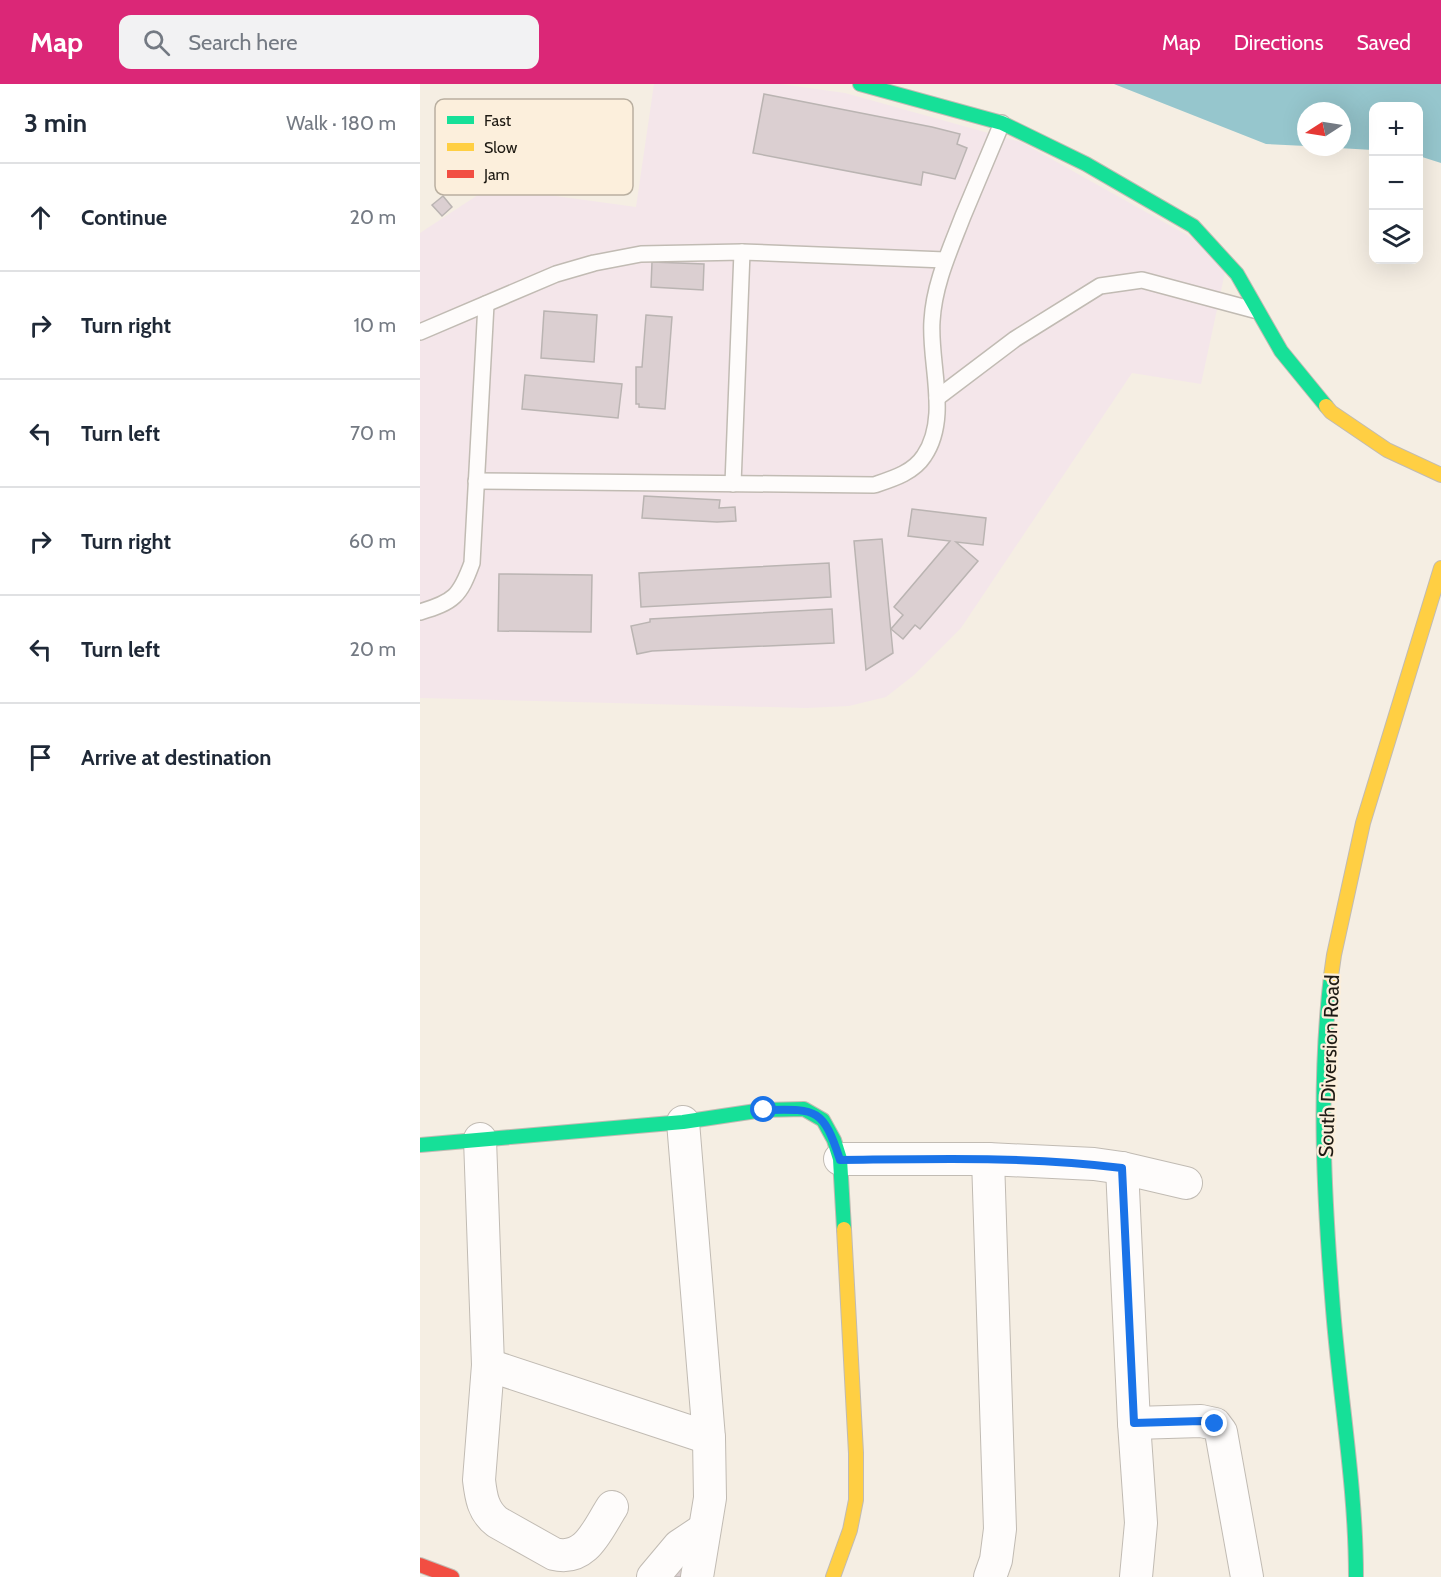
<!DOCTYPE html>
<html lang="en">
<head>
<meta charset="utf-8">
<style>
  :root { --surface:#fff; --page:#f2f2f3; --text:#1f2937; --muted:#747a83; --line:#e0e1e3; --accent:#db2777 }
  body { margin:0; font-family:Cabin,sans-serif; background:var(--page); color:var(--text) }
  .controls { position:absolute; right:18px; top:18px; display:grid; overflow:hidden; border-radius:12px; box-shadow:0 6px 24px #0002 }
  .controls button { width:54px; height:54px; display:grid; place-items:center; padding:0; border:0; border-bottom:2px solid var(--line); background:var(--surface); color:var(--text); font:30px sans-serif }
  .compass { position:absolute; left:877px; top:18px; width:54px; height:54px; border-radius:50%; background:var(--surface); box-shadow:0 6px 24px #0002; rotate:258deg }
  .stop { position:absolute; width:18px; height:18px; margin:-14px; border:4px solid #1a73e8; border-radius:50%; background:#fff }
  .stop.end { background:#1a73e8; border-color:#fff; box-shadow:0 2px 6px #0008 }
  .list { margin:0; padding:0; list-style:none }
  h2 { display:flex; justify-content:space-between; align-items:center; height:78px; margin:0; padding:0 24px; font-size:26px }
  h2 small { font-size:20px; font-weight:400; color:var(--muted) }
  .list li { display:grid; grid-template-columns:39px 1fr auto; gap:18px; align-items:center; box-sizing:border-box; height:108px; padding:0 24px; border-top:2px solid var(--line) }
  .list b { display:block; font-size:22px; white-space:nowrap }
  .list em { font-size:20px; font-style:normal; color:var(--muted) }
  .icon { flex:none; width:33px; height:33px; fill:none; stroke:currentColor; stroke-width:2; stroke-linecap:round; stroke-linejoin:round }
  .map { position:relative; flex:none; width:1021px; height:1493px; overflow:hidden }
  header { display:flex; align-items:center; gap:36px; box-sizing:border-box; height:84px; padding:0 30px; background:var(--accent); color:#fff }
  header strong { font-size:28px }
  nav { display:flex; gap:33px; margin-inline-start:auto; font-size:21px }
  .search { width:420px; height:54px; background:var(--page); display:flex; align-items:center; gap:15px; box-sizing:border-box; padding:0 21px; border-radius:12px; color:var(--muted); font-size:22px }
  main { display:flex }
  aside { flex:1; background:var(--surface) }
  .map>svg:first-child { display:block }
  .industrial { fill:#f4e6ea }
  .water { fill:#96c6cd }
  .building { fill:#dbcfd1; stroke:#bab4b2; stroke-width:1.5 }
  .lines { fill:none; stroke-linecap:round; stroke-linejoin:round }
  .lane-casing { stroke:#c1bbb3; stroke-width:18 }
  .street-casing { stroke:#c1bbb3; stroke-width:34 }
  .fast-casing { stroke:#c1bbb3; stroke-width:16 }
  .slow-casing { stroke:#c1bbb3; stroke-width:16 }
  .jam-casing { stroke:#c1bbb3; stroke-width:16 }
  .lane { stroke:#fefcfb; stroke-width:15 }
  .street { stroke:#fefcfb; stroke-width:32 }
  .fast { stroke:#16e098; stroke-width:14 }
  .slow { stroke:#ffcf43; stroke-width:14 }
  .jam { stroke:#f24e42; stroke-width:14 }
  .route { stroke:#1a73e8; stroke-width:8 }
  .labels { text-anchor:middle; stroke-width:4.5; stroke-linejoin:round; paint-order:stroke }
  .street-label { font-size:20px; fill:#1e1a13; stroke:#fcefdc }
  .key { fill:#fcefdc; stroke:#b9afa0; stroke-width:1.5 }
  .key-label { font-size:16px; fill:#1e1a13 }
</style>
</head>
<body>
<header>
<strong>Map</strong>
<div class="search"><svg class="icon" aria-label="search" viewBox="0 0 24 24"><circle cx="10" cy="10" r="6"/><path d="M15 15l6 6"/></svg>Search here</div>
<nav><a>Map</a><a>Directions</a><a>Saved</a></nav>
</header>
<main>
<aside>
<h2>3 min<small>Walk · 180 m</small></h2>
<ul class="list">
<li><svg class="icon" aria-label="ahead" viewBox="0 0 24 24"><path d="M12 20V5M6 11l6-6 6 6"/></svg><div><b>Continue</b></div><em>20 m</em></li>
<li><svg class="icon" aria-label="right" viewBox="0 0 24 24"><path d="M7 20v-9h11M14 6l5 5-5 5"/></svg><div><b>Turn right</b></div><em>10 m</em></li>
<li><svg class="icon" aria-label="left" viewBox="0 0 24 24"><path d="M17 20v-9H6M10 6l-5 5 5 5"/></svg><div><b>Turn left</b></div><em>70 m</em></li>
<li><svg class="icon" aria-label="right" viewBox="0 0 24 24"><path d="M7 20v-9h11M14 6l5 5-5 5"/></svg><div><b>Turn right</b></div><em>60 m</em></li>
<li><svg class="icon" aria-label="left" viewBox="0 0 24 24"><path d="M17 20v-9H6M10 6l-5 5 5 5"/></svg><div><b>Turn left</b></div><em>20 m</em></li>
<li><svg class="icon" aria-label="arrive" viewBox="0 0 24 24"><path d="M6 21V4h12l-3 4 3 4H6"/></svg><div><b>Arrive at destination</b></div></li>
</ul>
</aside>
<div class="map">
<svg width="1021" height="1493" viewBox="0 0 1021 1493">
  <rect width="100%" height="100%" fill="#f5eee3"/>
  <!-- industrial -->
  <polygon class="industrial" points="234,0 360,0 425,9 601,58 808,174 781,300 712,289 541,544 494,591 466,613 429,622 386,624 0,614 0,149 70,103 216,123"/>
  <!-- water -->
  <polygon class="water" points="694,0 1021,0 1021,79 999,72 998,22 954,22 953,66 901,63 922,63 922,27 886,27 886,62 846,60"/>
  <!-- building -->
  <g class="building">
    <polygon points="344,10 512,43 540,50 537,60 547,64 535,95 503,88 501,101 333,69"/>
    <polygon points="23,112 32,123 22,132 12,121"/>
    <polygon points="232,178 284,180 283,206 231,203"/>
    <polygon points="124,227 177,231 174,278 121,274"/>
    <polygon points="226,231 252,233 245,325 219,323 219,320 216,320 216,283 222,283"/>
    <polygon points="105,291 202,300 198,334 102,325"/>
    <polygon points="224,412 300,416 299,424 315,423 316,437 297,438 222,434"/>
    <polygon points="492,425 566,434 563,461 536,458 558,477 500,545 495,541 483,555 471,545 483,531 474,523 530,457 488,452"/>
    <polygon points="462,455 473,569 446,586 434,457"/>
    <polygon points="409,479 411,513 221,523 219,489"/>
    <polygon points="79,490 172,491 171,548 78,547"/>
    <polygon points="412,525 414,559 232,567 217,570 211,542 230,538 230,535"/>
    <polygon points="249,1477 267,1485 263,1493 242,1493"/>
  </g>
  <g class="lines">
    <defs>
      <g id="lane">
        <polyline points="0,248 136,190 174,179 221,170 322,168 525,176"/>
        <polyline points="517,314 595,255 680,202 722,196 834,226"/>
        <path d="M56,397L454,401C472,395 493,389 504,372C530,334 509,279 512,237C514,200 530,166 543,132C556,101 569,70 582,39"/>
        <polyline points="313,400 322,168"/>
        <path d="M0,528C34,518 40,512 52,479L66,220"/>
      </g>
      <g id="street">
        <polyline points="263,1038 289,1354 290,1414 277,1493"/>
        <path d="M60,1055L68,1281L59,1396C61,1413 63,1427 77,1438L134,1470C166,1478 177,1446 192,1423"/>
        <polyline points="420,1075 568,1075 674,1080 702,1084 766,1099"/>
        <polyline points="568,1075 580,1445 576,1476 570,1493"/>
        <polyline points="702,1084 714,1339 721,1439 716,1493"/>
        <polyline points="68,1281 289,1354"/>
        <polyline points="714,1339 781,1337 795,1340 801,1348 827,1493"/>
        <polyline points="233,1493 259,1462 283,1446"/>
      </g>
      <g id="fast">
        <polyline points="440,0 582,39 666,80 773,142 817,190 861,267 906,322"/>
        <path d="M911,892C898,1002 904,1114 913,1225C920,1314 936,1403 936,1493"/>
        <polyline points="0,1061 263,1038 343,1026 384,1025 403,1036 414,1056 420,1075 424,1145"/>
      </g>
      <g id="slow">
        <polyline points="906,322 911,328 967,366 1021,391"/>
        <polyline points="911,892 914,871 943,739 1021,484"/>
        <polyline points="413,1493 430,1446 436,1416 436,1369 424,1145"/>
      </g>
      <polyline id="jam" points="0,1481 32,1493"/>
    </defs>
    <!-- lane casing -->
    <use href="#lane" class="lane-casing"/>
    <!-- street casing -->
    <use href="#street" class="street-casing"/>
    <!-- fast casing -->
    <use href="#fast" class="fast-casing"/>
    <!-- slow casing -->
    <use href="#slow" class="slow-casing"/>
    <!-- jam casing -->
    <use href="#jam" class="jam-casing"/>
    <!-- lane -->
    <use href="#lane" class="lane"/>
    <!-- street -->
    <use href="#street" class="street"/>
    <!-- fast -->
    <use href="#fast" class="fast"/>
    <!-- slow -->
    <use href="#slow" class="slow"/>
    <!-- jam -->
    <use href="#jam" class="jam"/>
  </g>
  <g class="lines">
    <!-- route -->
    <path class="route" d="M344,1026C396,1025 403,1023 420,1076C514,1075 608,1072 702,1084L714,1339L781,1337L795,1340"/>
  </g>
  <g class="labels">
    <!-- street labels -->
    <g class="street-label">
      <text transform="translate(909 982) rotate(-88)" y="7">South Diversion Road</text>
    </g>
  </g>
  <!-- legend -->
  <rect x="15" y="15" width="198" height="96" rx="9" class="key"/>
  <rect x="27" y="32" width="27" height="8" fill="#16e098"/>
  <rect x="27" y="59" width="27" height="8" fill="#ffcf43"/>
  <rect x="27" y="86" width="27" height="8" fill="#f24e42"/>
  <g class="key-label">
    <text x="64" y="42">Fast</text>
    <text x="64" y="69">Slow</text>
    <text x="64" y="96">Jam</text>
  </g>
</svg>
<div class="controls">
<button>+</button>
<button>−</button>
<button><svg class="icon" aria-label="layers" viewBox="0 0 24 24"><path d="M12 4l9 5-9 5-9-5zM3 14l9 5 9-5"/></svg></button>
</div>
<svg class="compass" viewBox="-18 -18 36 36"><path d="M0-13l5 13h-10z" fill="#e53935"/><path d="M0 13l5-13h-10z" fill="#747a83"/></svg>
<div class="stop" style="left:344px;top:1026px"></div>
<div class="stop end" style="left:795px;top:1340px"></div>
</div>
</main>
</body>
</html>
